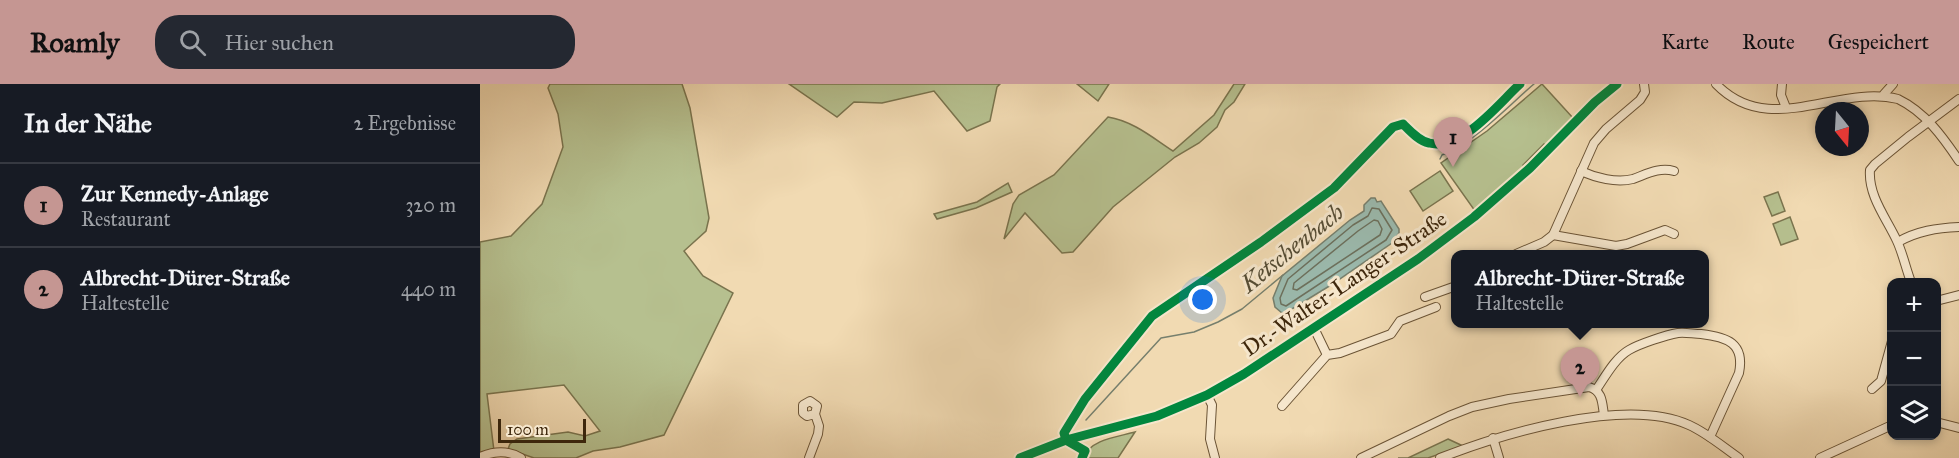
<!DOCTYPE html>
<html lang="de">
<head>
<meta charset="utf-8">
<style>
  :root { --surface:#171b24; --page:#242831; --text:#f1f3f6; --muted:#9ea1a6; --line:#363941; --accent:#c59692 }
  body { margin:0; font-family:"IM FELL Great Primer",serif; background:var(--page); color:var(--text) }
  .controls { position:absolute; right:18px; bottom:18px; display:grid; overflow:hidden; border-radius:12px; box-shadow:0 3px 9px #0003 }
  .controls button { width:54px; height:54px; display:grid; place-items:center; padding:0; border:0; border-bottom:2px solid var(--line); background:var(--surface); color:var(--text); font:30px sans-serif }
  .compass { position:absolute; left:1335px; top:18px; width:54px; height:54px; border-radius:50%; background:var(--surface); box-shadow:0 3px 9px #0003; rotate:162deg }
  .scale { position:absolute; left:18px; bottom:15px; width:88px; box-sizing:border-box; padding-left:6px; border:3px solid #3e270c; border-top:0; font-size:16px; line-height:21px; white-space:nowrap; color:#3e270c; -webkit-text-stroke:4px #f6e7cd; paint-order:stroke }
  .you { position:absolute; left:723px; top:216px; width:21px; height:21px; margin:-15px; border:4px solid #fff; border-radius:50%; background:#1a73e8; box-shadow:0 0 0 9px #1a73e833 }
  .badge { display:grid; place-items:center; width:39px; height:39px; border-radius:50%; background:var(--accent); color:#111; font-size:20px; font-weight:700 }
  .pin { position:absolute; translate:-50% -50px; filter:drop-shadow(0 2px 3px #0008) }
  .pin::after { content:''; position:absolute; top:32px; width:21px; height:18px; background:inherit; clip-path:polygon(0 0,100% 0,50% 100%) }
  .popup { position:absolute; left:971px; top:166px; width:258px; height:78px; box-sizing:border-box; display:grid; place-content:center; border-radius:12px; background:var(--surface); filter:drop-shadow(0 2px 4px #0005); font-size:20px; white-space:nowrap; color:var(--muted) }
  .popup b { font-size:22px; color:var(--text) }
  .popup::after { content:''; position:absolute; left:50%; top:100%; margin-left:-12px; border:12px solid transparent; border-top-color:var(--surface) }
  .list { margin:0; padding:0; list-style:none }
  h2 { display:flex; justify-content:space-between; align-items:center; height:78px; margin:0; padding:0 24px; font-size:26px }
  h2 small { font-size:20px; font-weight:400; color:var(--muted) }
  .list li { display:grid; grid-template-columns:39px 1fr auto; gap:18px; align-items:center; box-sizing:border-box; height:84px; padding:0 24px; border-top:2px solid var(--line) }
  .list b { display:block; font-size:22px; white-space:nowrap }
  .list p { margin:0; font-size:20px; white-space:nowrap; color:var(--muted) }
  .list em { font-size:20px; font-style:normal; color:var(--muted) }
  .icon { flex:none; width:33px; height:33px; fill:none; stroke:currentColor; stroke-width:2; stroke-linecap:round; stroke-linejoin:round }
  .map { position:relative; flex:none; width:1479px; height:374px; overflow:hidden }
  header { display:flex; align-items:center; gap:36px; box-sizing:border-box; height:84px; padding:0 30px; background:var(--accent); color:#111 }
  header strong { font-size:28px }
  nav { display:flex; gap:33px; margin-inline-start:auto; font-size:21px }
  .search { width:420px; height:54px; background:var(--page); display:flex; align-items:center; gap:15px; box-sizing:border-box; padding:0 21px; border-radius:24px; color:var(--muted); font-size:22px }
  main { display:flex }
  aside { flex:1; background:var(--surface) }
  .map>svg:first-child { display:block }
  .green { fill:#b6c08f; stroke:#7a744e; stroke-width:1.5 }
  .water { fill:#9bbaae; stroke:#767f6d; stroke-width:1.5 }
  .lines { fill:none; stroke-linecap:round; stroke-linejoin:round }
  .shore { stroke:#6c705d; stroke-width:1.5 }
  .stream { stroke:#767f6d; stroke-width:1.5 }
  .minor-casing { stroke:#6b5436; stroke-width:10 }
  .minor { stroke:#f6e7cd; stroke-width:8 }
  .cycleway-casing { stroke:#f6e7cd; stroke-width:13 }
  .cycleway { stroke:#00873e; stroke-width:9 }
  .labels { text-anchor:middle; stroke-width:6; stroke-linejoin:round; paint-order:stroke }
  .street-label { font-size:22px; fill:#3e270c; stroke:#f6e7cd }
  .water-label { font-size:24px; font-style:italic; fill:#554c34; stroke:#f6e7cd }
</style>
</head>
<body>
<header>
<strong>Roamly</strong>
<div class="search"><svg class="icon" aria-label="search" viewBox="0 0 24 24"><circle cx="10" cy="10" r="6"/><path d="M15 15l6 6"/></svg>Hier suchen</div>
<nav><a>Karte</a><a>Route</a><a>Gespeichert</a></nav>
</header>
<main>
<aside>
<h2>In der Nähe<small>2 Ergebnisse</small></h2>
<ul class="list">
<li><span class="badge">1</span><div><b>Zur Kennedy-Anlage</b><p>Restaurant</p></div><em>320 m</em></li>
<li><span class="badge">2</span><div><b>Albrecht-Dürer-Straße</b><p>Haltestelle</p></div><em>440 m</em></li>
</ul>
</aside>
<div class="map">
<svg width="1479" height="374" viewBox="0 0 1479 374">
  <rect width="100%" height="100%" fill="#f1dab2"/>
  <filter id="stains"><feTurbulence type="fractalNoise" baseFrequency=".00333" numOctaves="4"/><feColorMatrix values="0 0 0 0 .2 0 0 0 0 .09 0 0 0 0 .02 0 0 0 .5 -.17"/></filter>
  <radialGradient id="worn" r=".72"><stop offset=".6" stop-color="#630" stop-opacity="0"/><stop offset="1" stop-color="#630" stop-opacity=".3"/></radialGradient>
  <!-- green -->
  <g class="green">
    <polygon points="70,0 202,0 210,24 229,134 226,147 204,167 223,192 253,209 184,351 140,363 113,367 96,374 54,374 28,365 30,360 37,355 88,348 105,352 120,347 84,301 7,310 14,367 0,373 0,158 31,152 62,120 83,63 78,30 68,4"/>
    <polygon points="309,0 520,0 517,3 510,37 487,47 454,7 402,19 374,18 357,33"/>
    <polygon points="597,0 629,0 618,17"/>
    <path d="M754,0H765L754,18L745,26L737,43L719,59L695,73L633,123L593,168L582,169L545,129L524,155L533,120L539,111L574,91L628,33C653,37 673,54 693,67L734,31Z"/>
    <polygon points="1062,0 1093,34 1067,62 1064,60 1043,81 1045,84 995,127 961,79 1007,47"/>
    <polygon points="960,87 973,107 943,127 930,107"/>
    <polygon points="528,99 532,108 496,124 457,135 454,130 497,118"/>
    <polygon points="1298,108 1305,127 1292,132 1284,113"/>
    <polygon points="1310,133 1318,155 1301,161 1293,140"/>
    <path d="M655,348L638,374H603C611,355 637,353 655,348Z"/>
    <polygon points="968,355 983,362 948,374 918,374 928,374"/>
  </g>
  <!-- water -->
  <polygon class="water" points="891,114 895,114 897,118 901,117 919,145 919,149 912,159 851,201 807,228 802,229 795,223 793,214 802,192 870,136 884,127 884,121"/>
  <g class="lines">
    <!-- shore -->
    <g class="shore">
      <polygon points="892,124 899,125 912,146 906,156 806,222 801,220 800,214 808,195 873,141 888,132"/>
      <polygon points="894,136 898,137 902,145 900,151 817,206 813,205 814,199 878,147"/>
    </g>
    <!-- stream -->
    <g class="stream">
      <path d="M960,75L962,71C994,59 1027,23 1054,0"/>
      <polyline points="606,336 681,254 714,248 738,238 762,225 803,191"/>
    </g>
    <defs>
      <g id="minor">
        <path d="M1236,0C1289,55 1357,0 1418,15C1445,28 1463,53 1479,77"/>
        <polyline points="1302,0 1301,11 1305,21"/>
        <polyline points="1404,10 1413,0"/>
        <path d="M1101,87C1116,94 1136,99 1153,95C1167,90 1179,83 1194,87"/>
        <polyline points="1073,151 1136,162 1147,160 1185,146 1194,150"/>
        <path d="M1418,158C1437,147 1457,144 1479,143"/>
        <polyline points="1036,170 1064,158 1073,151 1114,59 1126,45 1160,16 1165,8 1164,0"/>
        <path d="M1431,198C1426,185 1423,170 1417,157C1407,135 1388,112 1390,86L1395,80L1428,53L1479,15"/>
        <polyline points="945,213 976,202"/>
        <polyline points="1456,217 1479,211"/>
        <polyline points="834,244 847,271"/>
        <polyline points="1392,305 1401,297 1412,257"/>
        <path d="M1116,306C1125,293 1135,274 1149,266C1159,260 1186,251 1198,249C1205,248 1214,250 1221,250C1247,253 1265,259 1259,289L1230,353"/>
        <polyline points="727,311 732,321 730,355 735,374"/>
        <polyline points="802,322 847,271 860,269 911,250 920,237 956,223"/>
        <polyline points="1456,338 1479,344"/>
        <polyline points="1013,354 1019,374"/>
        <path d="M0,373C14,367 28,366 41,374"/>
        <polyline points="329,374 338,350 339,342 335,330 337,322 330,317 323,321 323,329 327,332 335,330"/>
        <polyline points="540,374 586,356 677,332 727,311 764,290 938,175 994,133 1050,84 1115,18 1137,0"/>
        <path d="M881,374L969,332L992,323L1029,315L1109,303C1123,307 1122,319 1124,331"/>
        <path d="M960,374C1022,350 1146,312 1209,341C1227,349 1243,363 1259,374"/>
        <polyline points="1340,374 1412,341"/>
      </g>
    </defs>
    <!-- minor casing -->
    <use href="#minor" class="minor-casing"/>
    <!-- minor -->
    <use href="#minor" class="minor"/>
    <defs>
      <g id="cycleway">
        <polyline points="540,374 586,356 677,332 727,311 764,290 938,175 994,133 1050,84 1115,18 1137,0"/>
        <path d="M602,374L605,367L586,356L584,349L605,315L672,232L781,158L854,104L913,43L923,40C930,47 939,57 949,59C982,67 1018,20 1040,0"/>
      </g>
    </defs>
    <!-- cycleway casing -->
    <use href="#cycleway" class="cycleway-casing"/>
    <!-- cycleway -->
    <use href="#cycleway" class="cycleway"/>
  </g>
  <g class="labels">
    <!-- street labels -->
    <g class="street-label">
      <text transform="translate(864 199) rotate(-34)" y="8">Dr.-Walter-Langer-Straße</text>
    </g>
    <!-- water labels -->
    <g class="water-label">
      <text transform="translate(812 164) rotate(-39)" y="8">Ketschenbach</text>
    </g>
  </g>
  <rect width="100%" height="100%" filter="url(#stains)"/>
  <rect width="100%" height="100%" fill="url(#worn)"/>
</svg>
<div class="controls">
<button>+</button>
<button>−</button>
<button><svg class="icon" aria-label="layers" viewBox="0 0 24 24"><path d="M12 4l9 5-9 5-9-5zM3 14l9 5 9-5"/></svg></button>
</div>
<svg class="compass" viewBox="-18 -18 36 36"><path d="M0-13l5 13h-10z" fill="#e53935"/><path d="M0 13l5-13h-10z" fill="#9ea1a6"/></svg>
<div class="scale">100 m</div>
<div class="you"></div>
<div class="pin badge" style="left:973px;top:83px">1</div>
<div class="pin badge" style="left:1100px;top:313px">2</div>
<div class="popup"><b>Albrecht-Dürer-Straße</b>Haltestelle</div>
</div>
</main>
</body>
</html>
